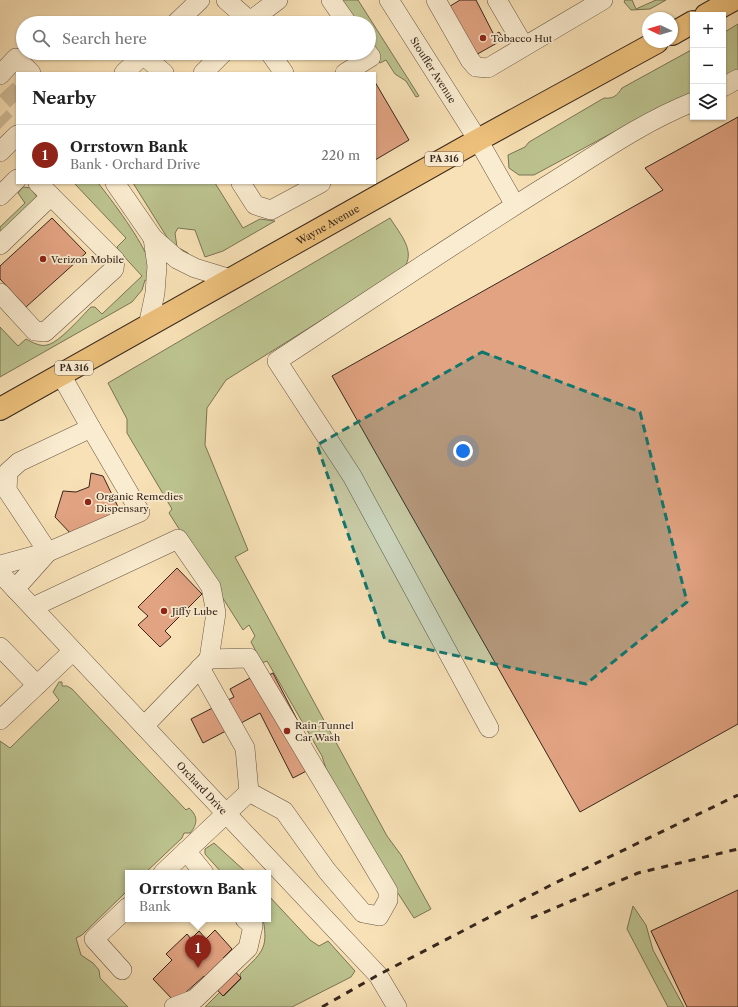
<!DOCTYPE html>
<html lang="en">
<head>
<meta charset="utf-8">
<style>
  :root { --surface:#fff; --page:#f2f2f2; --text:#222; --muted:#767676; --line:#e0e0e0; --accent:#8f2418 }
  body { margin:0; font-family:"Libre Caslon Text",serif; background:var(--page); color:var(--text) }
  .controls { position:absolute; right:12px; top:12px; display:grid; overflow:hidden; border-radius:0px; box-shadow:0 1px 3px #0004 }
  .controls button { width:36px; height:36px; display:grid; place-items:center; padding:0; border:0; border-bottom:1px solid var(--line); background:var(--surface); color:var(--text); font:20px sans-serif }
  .compass { position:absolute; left:642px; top:12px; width:36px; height:36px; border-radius:50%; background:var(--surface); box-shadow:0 1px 3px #0004; rotate:274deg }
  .you { position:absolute; left:463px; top:451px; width:14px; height:14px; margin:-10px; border:3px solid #fff; border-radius:50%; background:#1a73e8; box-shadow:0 0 0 6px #1a73e833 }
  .badge { display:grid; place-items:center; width:26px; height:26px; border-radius:50%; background:var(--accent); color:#fff; font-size:13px; font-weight:700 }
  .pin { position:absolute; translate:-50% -33px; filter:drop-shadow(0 1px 2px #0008) }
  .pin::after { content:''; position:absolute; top:21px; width:14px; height:12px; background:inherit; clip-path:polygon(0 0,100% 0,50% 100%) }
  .popup { position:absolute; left:125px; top:870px; width:146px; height:52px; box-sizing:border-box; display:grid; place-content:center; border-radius:0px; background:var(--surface); filter:drop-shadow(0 1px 3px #0005); font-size:13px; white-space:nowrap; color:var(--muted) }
  .popup b { font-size:15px; color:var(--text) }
  .popup::after { content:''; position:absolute; left:50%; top:100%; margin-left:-8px; border:8px solid transparent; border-top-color:var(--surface) }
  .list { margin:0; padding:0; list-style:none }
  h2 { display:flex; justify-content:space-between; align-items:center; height:52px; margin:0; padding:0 16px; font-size:17px }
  h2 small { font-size:13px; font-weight:400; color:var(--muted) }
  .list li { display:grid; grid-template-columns:26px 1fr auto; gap:12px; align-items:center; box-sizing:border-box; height:60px; padding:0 16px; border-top:1px solid var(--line) }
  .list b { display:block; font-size:15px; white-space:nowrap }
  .list p { margin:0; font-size:13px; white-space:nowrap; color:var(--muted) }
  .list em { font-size:13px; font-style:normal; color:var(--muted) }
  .icon { flex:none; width:22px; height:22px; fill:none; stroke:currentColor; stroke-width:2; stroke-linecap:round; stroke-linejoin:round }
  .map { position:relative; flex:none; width:738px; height:1007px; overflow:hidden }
  .search { position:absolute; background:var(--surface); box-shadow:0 1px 3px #0004; left:16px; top:16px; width:360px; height:44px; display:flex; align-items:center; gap:10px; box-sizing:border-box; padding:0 14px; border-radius:22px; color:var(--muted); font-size:15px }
  .panel { position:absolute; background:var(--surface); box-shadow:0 1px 3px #0004; left:16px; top:72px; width:360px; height:112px; border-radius:0px }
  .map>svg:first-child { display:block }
  .green { fill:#bcc38f; stroke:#7a7456 }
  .building { fill:#e2a382; stroke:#37261e }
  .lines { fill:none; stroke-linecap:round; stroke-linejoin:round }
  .minor-tunnel { stroke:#d1bc98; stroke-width:19; stroke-dasharray:19 10; stroke-linecap:butt }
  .minor-casing { stroke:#675544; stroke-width:20 }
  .major-casing { stroke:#37261e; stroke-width:24 }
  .minor { stroke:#faecd0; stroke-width:19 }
  .major { stroke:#ecc07b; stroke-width:22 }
  .rail { stroke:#37261e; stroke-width:3; stroke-dasharray:7 7; stroke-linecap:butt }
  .marked { fill:#0f766e; fill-opacity:0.2; stroke:#0f766e; stroke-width:3; stroke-dasharray:8 5; stroke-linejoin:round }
  .poi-dot { fill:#8f2418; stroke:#faecd0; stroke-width:1.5 }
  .labels { text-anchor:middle; stroke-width:3.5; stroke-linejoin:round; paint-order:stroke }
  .shield { fill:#faecd0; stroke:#726153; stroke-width:1 }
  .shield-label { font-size:9px; font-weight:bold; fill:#37261e }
  .poi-label { font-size:10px; fill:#37261e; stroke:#faecd0; text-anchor:start }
  .street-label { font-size:10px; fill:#37261e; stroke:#faecd0 }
</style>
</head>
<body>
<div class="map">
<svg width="738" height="1007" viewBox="0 0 738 1007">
  <rect width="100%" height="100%" fill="#f8e1b6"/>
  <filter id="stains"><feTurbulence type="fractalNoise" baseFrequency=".005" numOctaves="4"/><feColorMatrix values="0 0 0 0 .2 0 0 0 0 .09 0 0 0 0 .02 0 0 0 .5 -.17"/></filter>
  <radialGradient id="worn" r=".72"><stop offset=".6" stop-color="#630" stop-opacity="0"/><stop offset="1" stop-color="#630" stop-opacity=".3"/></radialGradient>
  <!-- green -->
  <g class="green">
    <polygon points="341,0 358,0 419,96 416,97 406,81 395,74 386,60 380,63 369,45 369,23 355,23"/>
    <polygon points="625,0 632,0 636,9 656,0 666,0 650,9 631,10 624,2"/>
    <polygon points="738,24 738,70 723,78 723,33"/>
    <path d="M693,49V95L649,113L534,175H519L509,168L508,155L525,147L529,142L604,98C613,99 617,96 622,88Z"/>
    <path d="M74,183H98C111,199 144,243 149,262C150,268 148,275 148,281L145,280L142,290L132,302L0,377V327L18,346L26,339C32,342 40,347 47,345C59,343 82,316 91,307H95L102,314L142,276L118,250L117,247L126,238Z"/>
    <polygon points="133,183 215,183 243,228 260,219 275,221 223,251 205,257 195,230 178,228 175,233 177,247 188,253 189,260 175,250"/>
    <polygon points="23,187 31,188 37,197 0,237 0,227 25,203 18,193"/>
    <path d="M390,218C400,234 417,252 403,269L226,380L207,408L205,445L248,550L235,557L387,836L401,855L431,909L414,918L392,884L326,769L322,756L267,661L262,663L251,642L255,636L249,625L243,630L169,513L172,509L127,433V419L108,383Z"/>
    <path d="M59,682H62V686H67L72,689L186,810L189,808C198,816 198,824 190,833H184L182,838L145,873H128V890L82,935L76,938L81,955L93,963L99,970L100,978L128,1007H0V741L10,748L59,700L53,692Z"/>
    <polygon points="214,843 247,873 242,873 239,870 236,873 222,873 205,854 205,849"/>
    <path d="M268,895L310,940L319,946L328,941L355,971L351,977L292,1007H205L220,992L224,996L241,979L240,974C261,953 269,950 263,919H268Z"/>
    <polygon points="633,906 646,925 653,950 684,1007 668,1007 627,929"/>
  </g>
  <!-- building -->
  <g class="building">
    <polygon points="460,0 476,0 494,35 499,32 504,39 474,56 447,8"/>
    <polygon points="375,82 409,140 375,160"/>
    <polygon points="738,117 738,724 580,812 332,376 663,190 645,168"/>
    <polygon points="52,218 86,253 26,307 0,279 0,266"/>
    <polygon points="91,473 103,476 120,511 73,536 55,517 63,491 76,492 89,487"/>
    <polygon points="177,568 202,594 165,631 171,637 160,647 138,625 148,616 138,607"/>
    <polygon points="273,673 320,764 293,778 260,713 203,743 191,719 234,697 230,689 250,678 253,683"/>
    <polygon points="738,890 738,1007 687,1007 651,931"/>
    <polygon points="215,930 232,949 223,958 241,978 223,996 204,976 175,1002 153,979 172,960 166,954 187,934 191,939 199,931 206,939"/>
  </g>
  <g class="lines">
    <!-- minor-tunnel -->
    <g class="minor-tunnel">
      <polyline points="6,89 17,101"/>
      <polyline points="0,117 6,123"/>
    </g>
    <defs>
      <g id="minor">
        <polyline points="226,0 250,21 278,0"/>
        <polyline points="331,0 347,23"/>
        <path id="s1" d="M389,0L478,140L515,205"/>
        <polyline points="436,0 470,60 476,67 488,68 603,0"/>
        <polyline points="497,0 524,46"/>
        <polyline points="176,23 200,0"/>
        <polyline points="270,53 284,73"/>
        <polyline points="143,55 164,73"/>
        <polyline points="124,73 145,53"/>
        <polyline points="203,73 223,53"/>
        <polyline points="345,73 371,57 368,53"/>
        <polyline points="0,75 16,58 31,73"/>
        <polyline points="723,87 738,79"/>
        <polyline points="0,152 17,135"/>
        <polyline points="115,183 153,238"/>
        <polyline points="241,183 255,205 271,210 321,183"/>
        <polyline points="0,196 17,179"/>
        <polyline points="0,245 51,196"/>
        <polyline points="0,293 35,331 45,332 114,269 115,260 38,183"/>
        <polyline points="148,326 155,293 157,266 153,238 177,259 195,268 231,279"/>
        <polyline points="48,552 7,490 8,472 19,462 91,428 61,375"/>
        <polyline points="0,565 48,552 140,512 91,428"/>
        <path id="s2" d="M0,573L378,975L397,1007"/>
        <polyline points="15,589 48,552"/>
        <polyline points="33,607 178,539 211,587 216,613 209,659"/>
        <polyline points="0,647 37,685"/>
        <polyline points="200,668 245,748 249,792"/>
        <polyline points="0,720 73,651"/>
        <polyline points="144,726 209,659 249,658 388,891 388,900 379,916 363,913 327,871 284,811 249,792 163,873"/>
        <path d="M489,728L352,476L277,361C369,301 460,239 554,181C599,153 643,122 693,102"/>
        <polyline points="186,851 204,873"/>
        <polyline points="122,970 94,939 128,907"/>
        <polyline points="174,1007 195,999 248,948 253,926 245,919"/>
      </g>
      <g id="major">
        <polyline points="706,15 733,0"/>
        <polyline points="672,34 693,22"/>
        <path id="s3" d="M0,409L478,140L657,42"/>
      </g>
    </defs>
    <!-- minor casing -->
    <use href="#minor" class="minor-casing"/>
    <!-- major casing -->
    <use href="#major" class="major-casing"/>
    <!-- minor -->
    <use href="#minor" class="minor"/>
    <!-- major -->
    <use href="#major" class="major"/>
    <!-- rail -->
    <g class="rail">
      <polyline points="531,918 638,873 738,849"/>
      <polyline points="322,1007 378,975 553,884 738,795"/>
    </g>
  </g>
  <!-- marked area -->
  <path class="marked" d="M482,352L640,412L687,602L586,684L385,640L317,445Z"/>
  <!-- markers -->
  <g class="poi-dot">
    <circle cx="483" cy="38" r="4"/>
    <circle cx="43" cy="259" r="4"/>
    <circle cx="88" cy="502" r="4"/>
    <circle cx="164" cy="611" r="4"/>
    <circle cx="287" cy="731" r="4"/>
  </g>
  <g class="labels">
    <!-- shield labels -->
    <g class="shield">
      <rect x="425" y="152" width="38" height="14" rx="3"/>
      <rect x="55" y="361" width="38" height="14" rx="3"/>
    </g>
    <g class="shield-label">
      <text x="444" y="162">PA 316</text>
      <text x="74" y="371">PA 316</text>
    </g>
    <!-- poi labels -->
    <g class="poi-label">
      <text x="491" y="42">Tobacco Hut</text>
      <text x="51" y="263">Verizon Mobile</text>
      <text x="96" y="500">Organic Remedies<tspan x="96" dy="12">Dispensary</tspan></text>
      <text x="172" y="615">Jiffy Lube</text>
      <text x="295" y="729">Rain Tunnel<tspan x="295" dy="12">Car Wash</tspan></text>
    </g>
    <!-- street labels -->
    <g class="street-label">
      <text dy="4" stroke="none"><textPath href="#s1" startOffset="83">Stouffer Avenue</textPath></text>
      <text dy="4" stroke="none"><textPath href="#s3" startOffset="376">Wayne Avenue</textPath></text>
      <text dy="4" stroke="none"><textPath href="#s2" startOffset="295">Orchard Drive</textPath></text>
    </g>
  </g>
  <rect width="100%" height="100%" filter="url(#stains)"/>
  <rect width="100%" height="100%" fill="url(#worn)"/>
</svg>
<div class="controls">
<button>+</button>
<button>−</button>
<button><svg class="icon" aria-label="layers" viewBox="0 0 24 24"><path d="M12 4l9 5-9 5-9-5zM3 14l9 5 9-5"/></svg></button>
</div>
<svg class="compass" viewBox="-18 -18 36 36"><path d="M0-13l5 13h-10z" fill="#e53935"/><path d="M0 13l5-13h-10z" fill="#767676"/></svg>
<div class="you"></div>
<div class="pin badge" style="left:198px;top:968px">1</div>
<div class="popup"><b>Orrstown Bank</b>Bank</div>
<div class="search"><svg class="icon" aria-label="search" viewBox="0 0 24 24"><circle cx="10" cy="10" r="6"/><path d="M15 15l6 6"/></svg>Search here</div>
<section class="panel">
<h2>Nearby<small></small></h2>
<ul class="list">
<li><span class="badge">1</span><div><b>Orrstown Bank</b><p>Bank · Orchard Drive</p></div><em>220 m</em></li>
</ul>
</section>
</div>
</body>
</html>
